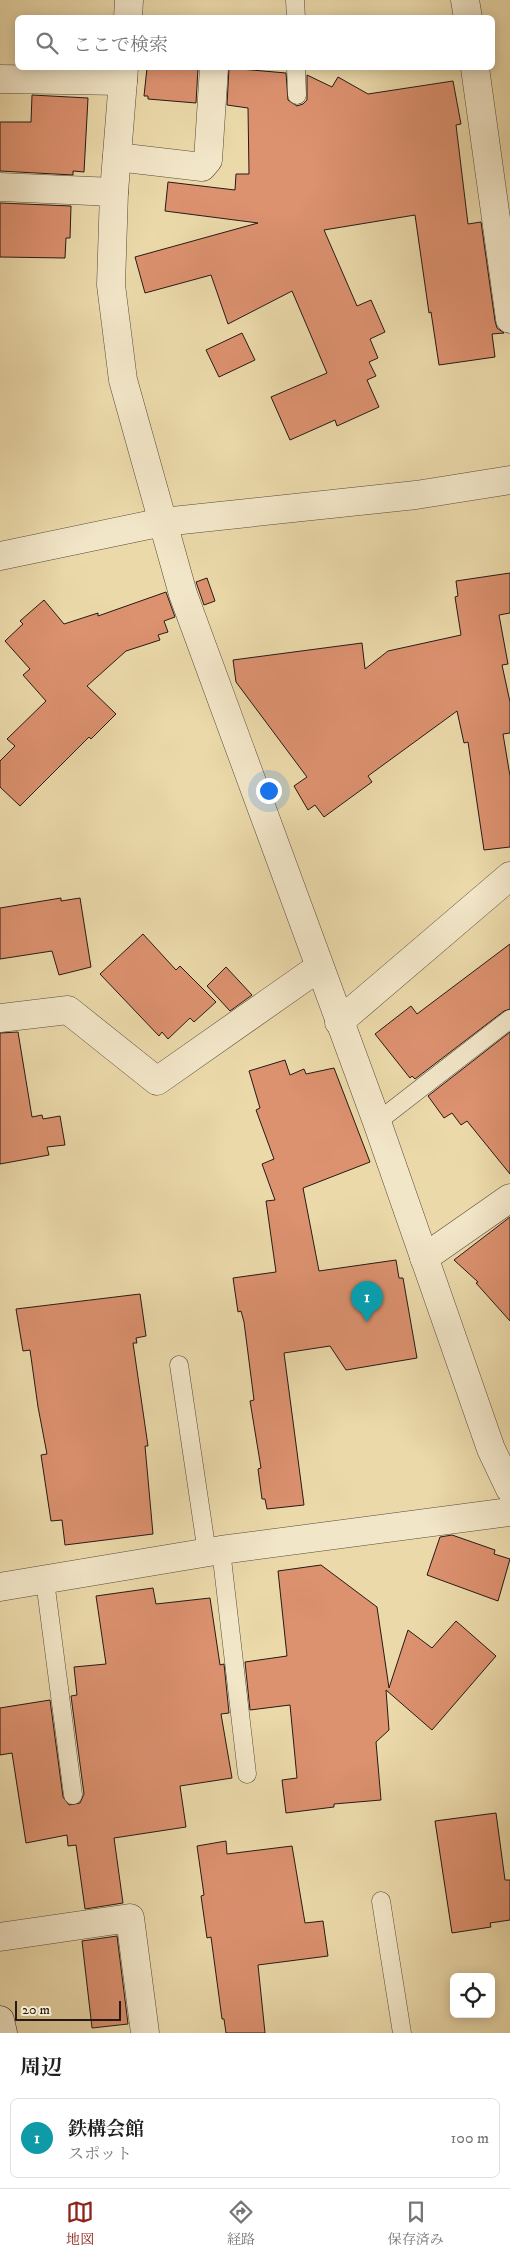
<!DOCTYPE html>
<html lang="ja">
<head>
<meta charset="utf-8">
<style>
  :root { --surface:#fff; --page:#f6f6f6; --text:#222; --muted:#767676; --line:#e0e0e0; --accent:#8f2418 }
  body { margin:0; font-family:"IM FELL DW Pica","Noto Serif JP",serif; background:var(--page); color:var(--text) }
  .controls { position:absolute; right:15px; bottom:15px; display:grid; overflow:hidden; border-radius:8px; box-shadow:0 2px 12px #0003 }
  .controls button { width:45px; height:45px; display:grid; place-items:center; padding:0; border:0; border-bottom:1px solid var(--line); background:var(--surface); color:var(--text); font:25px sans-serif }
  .scale { position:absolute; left:15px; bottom:12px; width:106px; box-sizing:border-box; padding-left:5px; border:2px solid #251a16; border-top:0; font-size:14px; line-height:18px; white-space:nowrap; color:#251a16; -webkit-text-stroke:4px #f2e6c8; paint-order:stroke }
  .you { position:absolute; left:268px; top:790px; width:18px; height:18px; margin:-12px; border:4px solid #fff; border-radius:50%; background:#1a73e8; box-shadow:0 0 0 8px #1a73e833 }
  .badge { display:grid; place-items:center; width:32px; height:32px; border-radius:50%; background:var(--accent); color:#fff; font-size:16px; font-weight:700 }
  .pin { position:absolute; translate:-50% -41px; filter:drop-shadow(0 1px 2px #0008) }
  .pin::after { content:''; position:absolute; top:26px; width:18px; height:15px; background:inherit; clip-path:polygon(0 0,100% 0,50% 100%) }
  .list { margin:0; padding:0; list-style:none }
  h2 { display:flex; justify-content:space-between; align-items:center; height:65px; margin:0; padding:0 20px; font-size:21px }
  h2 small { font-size:16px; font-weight:400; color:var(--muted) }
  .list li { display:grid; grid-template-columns:32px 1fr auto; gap:15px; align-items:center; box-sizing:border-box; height:80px; margin:0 10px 10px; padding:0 10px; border:1px solid var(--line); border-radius:8px }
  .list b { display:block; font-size:19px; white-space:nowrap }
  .list p { margin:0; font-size:16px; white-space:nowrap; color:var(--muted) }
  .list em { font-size:16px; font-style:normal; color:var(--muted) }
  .icon { flex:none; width:28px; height:28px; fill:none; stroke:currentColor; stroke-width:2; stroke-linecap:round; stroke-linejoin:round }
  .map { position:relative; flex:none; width:510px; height:2033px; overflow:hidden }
  .search { position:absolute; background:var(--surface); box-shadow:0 2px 12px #0003; left:15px; right:15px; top:15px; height:55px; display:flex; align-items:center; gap:12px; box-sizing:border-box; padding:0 18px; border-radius:8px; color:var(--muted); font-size:19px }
  .sheet { height:155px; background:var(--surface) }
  nav { display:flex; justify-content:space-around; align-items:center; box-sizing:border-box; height:70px; border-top:1px solid var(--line); background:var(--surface); font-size:14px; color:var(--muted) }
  nav a { display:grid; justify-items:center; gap:2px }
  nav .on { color:var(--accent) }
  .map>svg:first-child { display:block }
  .building { fill:#dc916f; stroke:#251a16 }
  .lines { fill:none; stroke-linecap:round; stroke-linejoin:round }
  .lane-casing { stroke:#564a3b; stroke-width:19 }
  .street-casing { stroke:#564a3b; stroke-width:29 }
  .secondary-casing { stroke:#251a16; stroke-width:29 }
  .lane { stroke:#f2e6c8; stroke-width:18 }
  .street { stroke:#f2e6c8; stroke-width:28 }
  .secondary { stroke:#f2e6c8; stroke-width:28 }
</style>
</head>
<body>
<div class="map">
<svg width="510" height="2033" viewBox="0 0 510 2033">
  <rect width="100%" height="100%" fill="#ebd9aa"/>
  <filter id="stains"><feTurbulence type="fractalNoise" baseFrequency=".004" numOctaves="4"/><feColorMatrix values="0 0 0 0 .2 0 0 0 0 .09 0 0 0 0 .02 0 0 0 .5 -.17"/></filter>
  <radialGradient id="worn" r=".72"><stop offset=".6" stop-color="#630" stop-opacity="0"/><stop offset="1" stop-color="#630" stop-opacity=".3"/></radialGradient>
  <!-- building -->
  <g class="building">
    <polygon points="147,68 198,68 196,103 148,99 148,96 144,96"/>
    <polygon points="229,68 286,73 288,100 297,106 303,104 307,100 307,75 332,87 338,77 368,94 453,81 461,124 456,125 468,224 481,222 495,321 497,328 504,333 492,334 495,357 439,365 431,312 429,313 415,215 324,230 357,306 371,300 385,332 370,339 378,358 369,362 376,376 367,380 379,407 337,426 335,420 290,440 271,397 327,373 292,291 228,324 211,275 145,293 135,257 258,223 165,211 168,182 235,190 236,174 249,174 248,108 227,105"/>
    <polygon points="32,95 88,98 84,172 73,171 73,175 0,171 0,122 31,122"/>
    <polygon points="0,203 71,206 70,238 66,238 65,258 0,257"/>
    <polygon points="242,333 255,360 219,377 206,350"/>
    <polygon points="510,573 510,613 499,615 508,664 502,665 510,702 510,733 503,734 510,776 510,847 484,850 468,742 464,743 457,711 368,776 372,782 324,817 315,805 308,810 294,786 307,777 236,682 233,660 362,643 365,669 388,651 461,635 455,597 458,596 456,581"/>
    <polygon points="207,578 215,601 204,605 196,582"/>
    <polygon points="166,592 175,617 164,621 168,632 158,635 160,640 126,651 87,686 116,714 91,739 89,737 20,806 0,787 0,761 15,746 7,739 46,701 23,675 30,669 5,641 23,624 20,621 44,600 64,624 98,613 98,616"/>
    <polygon points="61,898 61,901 80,898 91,967 59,975 52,951 0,959 0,908"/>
    <polygon points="143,934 176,970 180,966 216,1002 194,1022 190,1018 168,1039 162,1032 159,1036 100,974"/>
    <polygon points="510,944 510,1009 504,1011 415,1079 412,1076 410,1078 375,1034 411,1006 417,1014"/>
    <polygon points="226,967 252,995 230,1011 207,986"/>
    <polygon points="18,1032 32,1117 42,1115 43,1119 60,1116 65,1145 47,1147 49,1155 0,1164 0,1033"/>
    <polygon points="510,1032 510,1174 467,1121 461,1125 452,1113 444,1118 428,1096"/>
    <polygon points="285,1060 290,1075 304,1069 306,1074 334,1068 370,1162 303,1188 319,1271 396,1260 399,1278 403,1278 417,1358 346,1370 330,1346 284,1353 304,1505 267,1509 265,1499 262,1499 258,1469 261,1468 250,1401 254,1400 244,1322 241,1311 238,1312 233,1278 276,1272 266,1201 275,1200 262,1164 274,1159 256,1110 260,1108 249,1071"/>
    <polygon points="510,1217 510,1321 476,1283 478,1282 454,1260"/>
    <polygon points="140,1294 146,1336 136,1338 137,1343 133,1343 148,1446 145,1446 153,1534 65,1545 62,1520 51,1521 41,1455 47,1454 38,1407 30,1350 23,1351 16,1309"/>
    <polygon points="452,1535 495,1550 494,1554 510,1559 498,1601 427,1575 440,1537"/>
    <polygon points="321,1565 377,1607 389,1688 408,1630 432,1648 456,1621 496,1656 432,1730 386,1690 389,1730 376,1742 381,1800 334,1804 334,1807 286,1813 282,1780 297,1778 290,1705 250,1710 245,1662 287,1656 278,1571"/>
    <polygon points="153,1588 156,1604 210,1598 220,1665 224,1664 229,1713 221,1714 232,1778 180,1786 186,1827 114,1838 123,1903 85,1909 76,1845 68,1846 67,1835 26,1843 12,1753 0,1755 0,1708 50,1700 63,1797 69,1805 80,1803 84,1794 71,1696 77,1695 74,1667 106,1664 96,1596"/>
    <polygon points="496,1813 505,1880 510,1880 510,1920 490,1923 491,1927 452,1933 435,1821"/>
    <polygon points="226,1841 227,1854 292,1846 305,1923 323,1921 328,1956 258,1965 265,2033 226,2033 224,2019 222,2019 211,1937 207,1938 201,1896 204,1895 197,1846"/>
    <polygon points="117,1936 128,2024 92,2028 82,1941"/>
  </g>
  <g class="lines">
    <defs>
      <g id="lane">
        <polyline points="295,0 296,18"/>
        <polyline points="296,68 297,95"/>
        <polyline points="377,1122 510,1019"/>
        <polyline points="179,1365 207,1553"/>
        <polyline points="221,1550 247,1774"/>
        <polyline points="45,1581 73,1795"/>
        <polyline points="381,1901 402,2033"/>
      </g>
      <g id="street">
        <polyline points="465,0 468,18"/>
        <polyline points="128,18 129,0"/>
        <polyline points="124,68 114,192 111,285 123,380 183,594 377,1122 491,1449 510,1489"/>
        <polyline points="475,68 510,319"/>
        <polyline points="0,79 123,81"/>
        <polyline points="117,157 202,167 208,160 214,68"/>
        <polyline points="0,187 114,192"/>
        <polyline points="0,556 163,522 416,495 510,480"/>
        <polyline points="0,1018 68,1010 157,1081 318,968"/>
        <polyline points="339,1022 510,876"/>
        <polyline points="424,1258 510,1198"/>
        <polyline points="0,1587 221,1550 510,1512"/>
        <polyline points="0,1937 130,1918 145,2033"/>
      </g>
      <polyline id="secondary" points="0,2020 3,2033"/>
    </defs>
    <!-- lane casing -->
    <use href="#lane" class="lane-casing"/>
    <!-- street casing -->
    <use href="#street" class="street-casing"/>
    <!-- secondary casing -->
    <use href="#secondary" class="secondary-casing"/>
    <!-- lane -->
    <use href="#lane" class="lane"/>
    <!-- street -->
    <use href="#street" class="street"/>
    <!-- secondary -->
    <use href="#secondary" class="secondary"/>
  </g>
  <rect width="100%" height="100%" filter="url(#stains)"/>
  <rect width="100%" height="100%" fill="url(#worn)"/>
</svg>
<div class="controls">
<button><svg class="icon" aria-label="locate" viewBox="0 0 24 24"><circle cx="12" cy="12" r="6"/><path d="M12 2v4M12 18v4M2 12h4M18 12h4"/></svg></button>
</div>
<div class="scale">20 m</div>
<div class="you"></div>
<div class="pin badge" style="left:367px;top:1322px;background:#0f9aa8">1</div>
<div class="search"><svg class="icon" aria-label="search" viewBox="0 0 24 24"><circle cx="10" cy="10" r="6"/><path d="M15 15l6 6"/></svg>ここで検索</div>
</div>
<section class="sheet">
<h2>周辺<small></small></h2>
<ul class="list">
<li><span class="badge" style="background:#0f9aa8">1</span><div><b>鉄構会館</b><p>スポット</p></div><em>100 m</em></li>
</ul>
</section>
<nav>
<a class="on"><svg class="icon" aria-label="map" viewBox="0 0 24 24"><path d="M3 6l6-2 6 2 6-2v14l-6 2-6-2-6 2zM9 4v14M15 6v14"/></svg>地図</a>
<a><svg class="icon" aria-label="directions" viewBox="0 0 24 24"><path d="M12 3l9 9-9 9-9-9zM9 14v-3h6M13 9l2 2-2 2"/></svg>経路</a>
<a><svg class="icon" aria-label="saved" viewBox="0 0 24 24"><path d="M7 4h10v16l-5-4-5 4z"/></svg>保存済み</a>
</nav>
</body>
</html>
